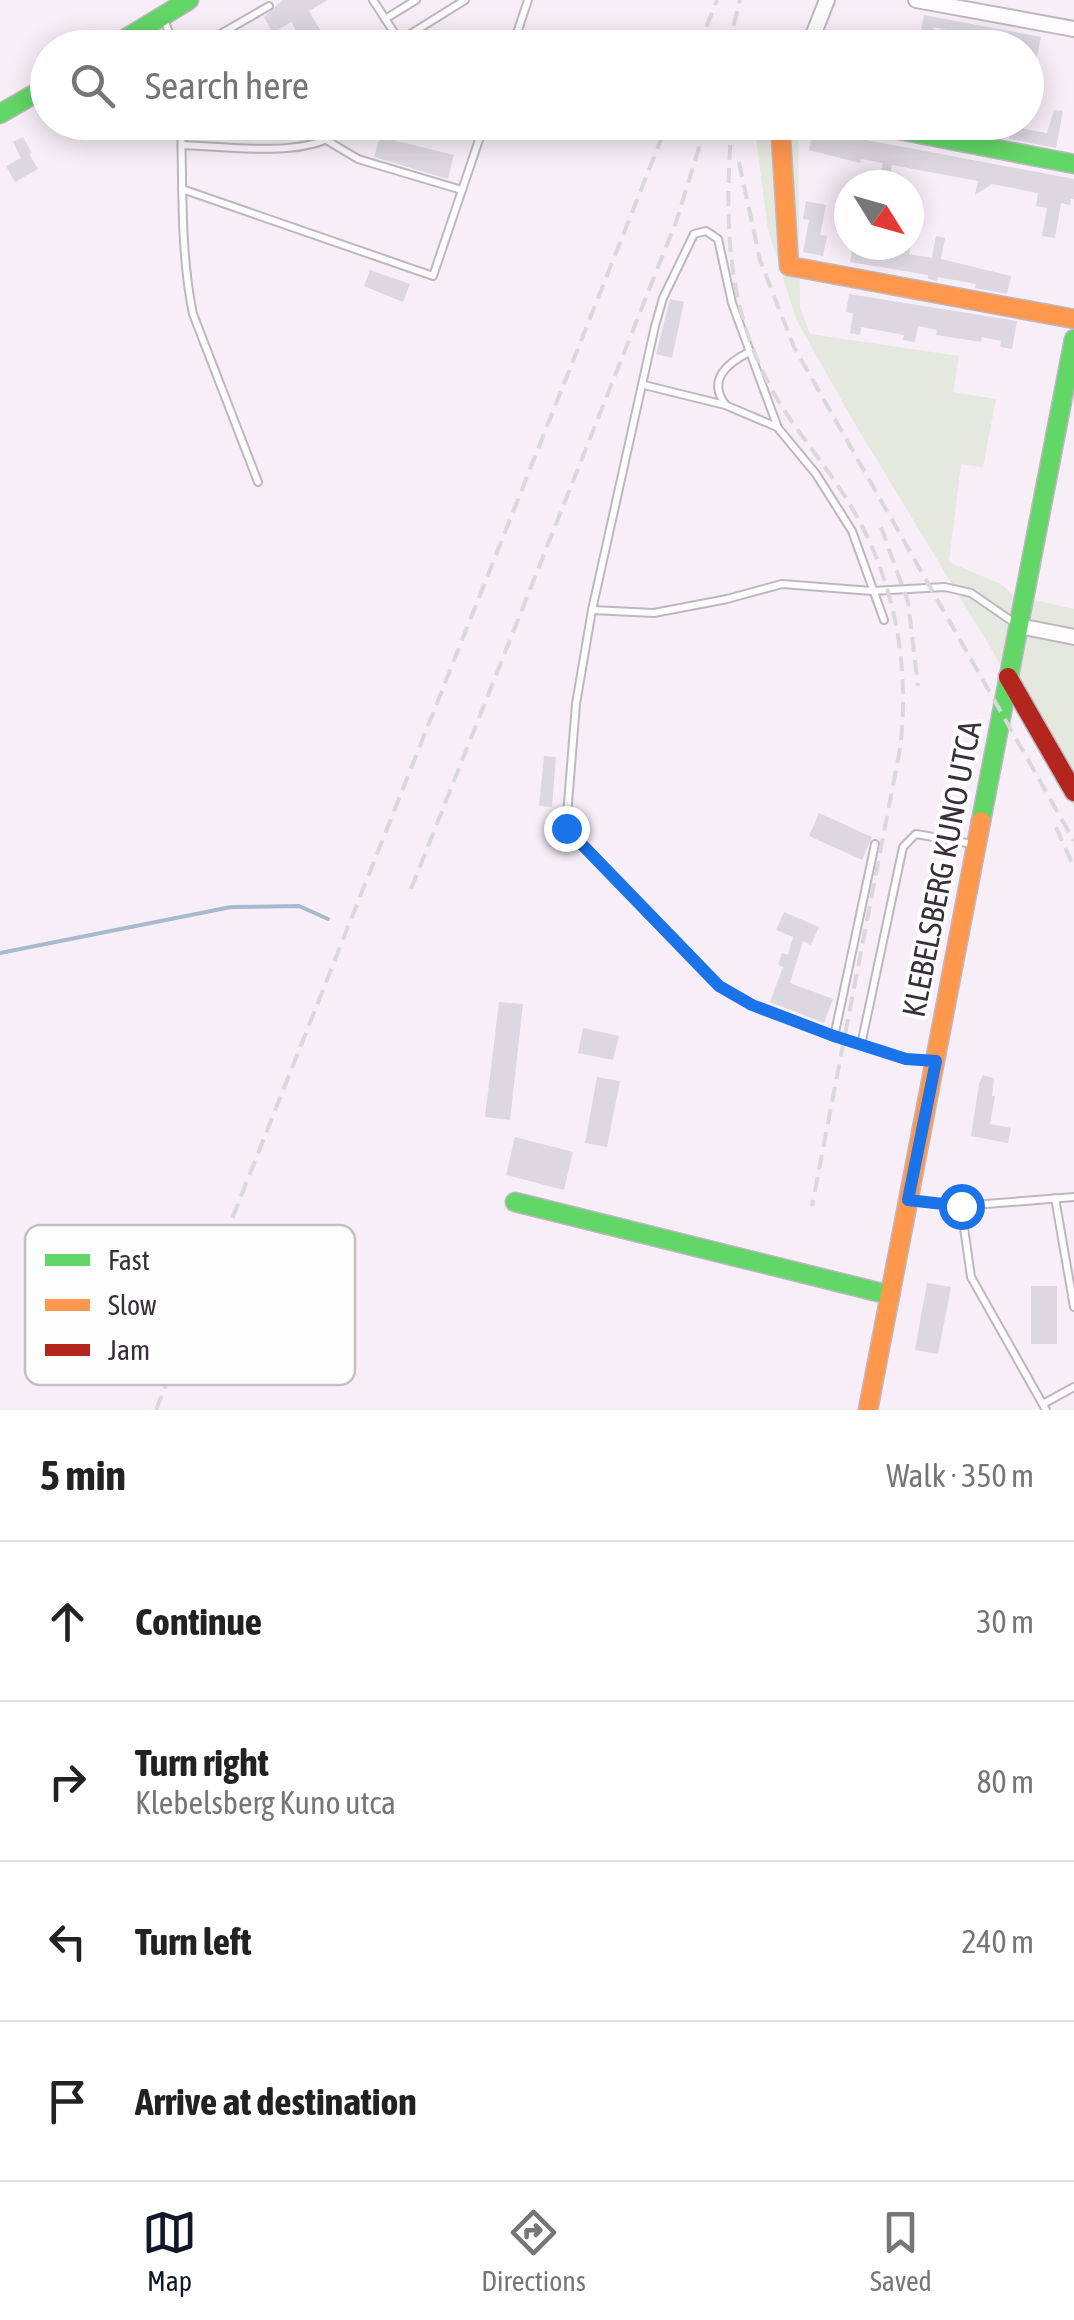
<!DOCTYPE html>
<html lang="en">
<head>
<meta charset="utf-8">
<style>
  :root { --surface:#fff; --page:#f2f2f2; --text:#222; --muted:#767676; --line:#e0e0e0; --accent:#111827 }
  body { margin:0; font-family:"Asap Condensed",sans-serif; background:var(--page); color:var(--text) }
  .compass { position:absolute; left:834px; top:170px; width:90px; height:90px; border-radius:50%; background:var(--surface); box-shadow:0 5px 25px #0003; rotate:127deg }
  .stop { position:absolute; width:30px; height:30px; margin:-22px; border:8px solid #1a73e8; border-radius:50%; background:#fff }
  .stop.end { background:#1a73e8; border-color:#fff; box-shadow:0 2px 10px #0008 }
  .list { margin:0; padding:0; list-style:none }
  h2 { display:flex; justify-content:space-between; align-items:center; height:130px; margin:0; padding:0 40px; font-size:42px }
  h2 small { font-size:32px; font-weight:400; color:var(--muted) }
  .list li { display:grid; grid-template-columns:65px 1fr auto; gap:30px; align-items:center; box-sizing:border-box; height:160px; padding:0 40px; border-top:2px solid var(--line) }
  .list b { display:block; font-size:38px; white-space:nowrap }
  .list p { margin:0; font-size:32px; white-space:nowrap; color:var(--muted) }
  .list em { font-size:32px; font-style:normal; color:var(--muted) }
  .icon { flex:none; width:55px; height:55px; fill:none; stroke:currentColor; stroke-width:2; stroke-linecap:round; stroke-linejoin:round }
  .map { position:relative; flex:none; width:1074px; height:1410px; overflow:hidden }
  .search { position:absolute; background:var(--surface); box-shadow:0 5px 25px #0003; left:30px; right:30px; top:30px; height:110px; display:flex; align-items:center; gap:25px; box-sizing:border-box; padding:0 35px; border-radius:55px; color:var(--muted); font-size:38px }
  .sheet { height:770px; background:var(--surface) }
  nav { display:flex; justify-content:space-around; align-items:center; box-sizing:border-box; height:140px; border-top:2px solid var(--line); background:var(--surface); font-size:28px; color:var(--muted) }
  nav a { display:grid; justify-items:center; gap:5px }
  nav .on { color:var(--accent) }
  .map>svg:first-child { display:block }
  .green { fill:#e4e8de }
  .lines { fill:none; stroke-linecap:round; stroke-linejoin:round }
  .stream { stroke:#a7b9ca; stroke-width:4 }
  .building { fill:#dcd7e1 }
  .lane-casing { stroke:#bfb7c0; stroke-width:10 }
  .street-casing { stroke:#bfb7c0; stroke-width:18 }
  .fast-casing { stroke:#bfb7c0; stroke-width:21 }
  .slow-casing { stroke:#bfb7c0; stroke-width:21 }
  .jam-casing { stroke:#bfb7c0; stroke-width:21 }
  .lane { stroke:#fefcfe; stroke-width:6 }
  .street { stroke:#fefcfe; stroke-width:14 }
  .fast { stroke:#63d668; stroke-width:18 }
  .slow { stroke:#ff974d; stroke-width:18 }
  .jam { stroke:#b3261e; stroke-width:18 }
  .rail { stroke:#dbd8db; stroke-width:4; stroke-dasharray:15 8; stroke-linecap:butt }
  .route { stroke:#1a73e8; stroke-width:12 }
  .labels { text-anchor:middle; stroke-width:8; stroke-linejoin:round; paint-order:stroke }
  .street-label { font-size:32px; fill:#383039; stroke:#fdfdfd }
  .key { fill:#fdfdfd; stroke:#c2c0c2; stroke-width:2.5 }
  .key-label { font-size:28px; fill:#383039 }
</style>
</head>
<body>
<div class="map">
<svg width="1074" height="1410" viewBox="0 0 1074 1410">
  <rect width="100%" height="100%" fill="#f8eef8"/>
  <!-- green -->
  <polygon class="green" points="754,123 776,123 798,129 800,307 810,334 959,356 953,392 996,399 983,467 961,464 949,562 1003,585 1013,595 1074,609 1074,807 995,655 852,419 796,319 768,230"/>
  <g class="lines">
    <!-- stream -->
    <polyline class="stream" points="0,953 231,907 299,906 328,919"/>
  </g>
  <!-- building -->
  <g class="building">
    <polygon points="283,0 328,0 309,11 331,48 307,48 291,22 273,33 264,17"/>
    <polygon points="924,15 1041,37 1031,85 1026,84 1026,48 988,48 990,38 969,35 966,48 953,48 956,32 934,27 931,41 919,39"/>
    <polygon points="1054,110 1063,111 1056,148 1009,139 1012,122 1025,122 1024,129 1047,133"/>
    <polygon points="813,130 1074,179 1074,199 1071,199 1070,205 1061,203 1055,238 1042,236 1047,208 1036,206 1038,193 992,184 975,195 978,181 892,165 888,184 879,182 883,163 861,159 860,163 809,150"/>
    <polygon points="23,137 32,153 22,158 29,154 38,169 15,182 6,166 21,158 13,142"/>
    <polygon points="380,137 454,155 448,179 374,157"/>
    <polygon points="806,201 826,205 820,235 827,236 823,256 803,252 809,220 803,219"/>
    <polygon points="936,236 945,238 941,259 1011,276 1007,294 975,288 976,284 938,277 937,281 928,279 928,275 850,262 853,245 887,249 888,245 911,245 909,254 932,258"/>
    <polygon points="370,270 410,284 403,302 364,286"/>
    <polygon points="849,294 1017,321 1012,349 1000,347 1001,341 982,337 981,342 950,337 936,335 937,330 918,326 915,342 903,340 904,335 861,327 860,335 850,333 853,313 846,312"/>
    <polygon points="670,299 684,302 672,358 656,354"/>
    <polygon points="544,756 556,757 552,807 539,806"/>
    <polygon points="819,813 872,837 862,860 809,836"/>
    <polygon points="784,912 819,927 811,945 803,941 790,983 833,999 824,1023 770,1002 783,967 778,965 782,953 788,955 793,937 776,930"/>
    <polygon points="499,1002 523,1004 510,1120 485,1117"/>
    <polygon points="583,1028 619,1036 613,1060 578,1053"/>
    <polygon points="983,1075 994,1078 992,1096 995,1096 990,1124 1011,1128 1008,1143 971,1136 979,1084"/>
    <polygon points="597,1077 620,1081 607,1147 585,1143"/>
    <polygon points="515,1137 573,1152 564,1190 506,1175"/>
    <polygon points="927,1283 951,1287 938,1354 915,1350"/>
    <rect x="1031" y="1286" width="26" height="58"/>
  </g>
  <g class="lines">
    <defs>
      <g id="lane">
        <polyline points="373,0 399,40"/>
        <polyline points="163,17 175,48"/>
        <polyline points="385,19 416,0"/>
        <polyline points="196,48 269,6"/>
        <polyline points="388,48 465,0"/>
        <polyline points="512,48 528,0"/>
        <path d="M181,122C183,186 180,251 193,314L258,482"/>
        <polyline points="328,141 358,159 462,190"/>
        <path d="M182,145C225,146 323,162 348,122"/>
        <polyline points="182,189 433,276 485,122"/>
        <polyline points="644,385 725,405 777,427"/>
        <path d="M725,404C707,379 728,363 749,352"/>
        <polyline points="592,610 654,613 727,599 782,584 872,591 945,587 971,593 1016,624"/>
        <polyline points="884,620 852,531 816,474 778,428 732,303 718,239 706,231 694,234 663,298 655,326 592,610 576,704 566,828 719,985 752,1005 834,1037 905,1059 930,1061"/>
        <polyline points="834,1037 875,844"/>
        <polyline points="861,1045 903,847 916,834 973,844"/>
        <polyline points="1055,1198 1074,1307"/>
        <polyline points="909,1201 961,1206 1074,1197"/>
        <polyline points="961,1206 971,1277 1046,1410"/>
        <polyline points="1043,1404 1074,1387"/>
      </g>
      <g id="street">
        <polyline points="916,0 1074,29"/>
        <polyline points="808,48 827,0"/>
        <polyline points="1019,626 1074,637"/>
      </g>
      <g id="fast">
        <polyline points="110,48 189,0"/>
        <polyline points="0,114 48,86"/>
        <polyline points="858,122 1074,164"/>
        <polyline points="981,821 1074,339"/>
        <polyline points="515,1202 890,1295"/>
      </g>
      <g id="slow">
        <polyline points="780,122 789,266 1074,319"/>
        <polyline points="868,1410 981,821"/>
      </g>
      <polyline id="jam" points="1008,677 1074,792"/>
    </defs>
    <!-- lane casing -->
    <use href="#lane" class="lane-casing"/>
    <!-- street casing -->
    <use href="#street" class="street-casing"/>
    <!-- fast casing -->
    <use href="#fast" class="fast-casing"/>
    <!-- slow casing -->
    <use href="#slow" class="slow-casing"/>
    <!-- jam casing -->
    <use href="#jam" class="jam-casing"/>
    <!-- lane -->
    <use href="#lane" class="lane"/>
    <!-- street -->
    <use href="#street" class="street"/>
    <!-- fast -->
    <use href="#fast" class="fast"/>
    <!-- slow -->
    <use href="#slow" class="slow"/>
    <!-- jam -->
    <use href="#jam" class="jam"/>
    <!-- rail -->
    <g class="rail">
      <polyline points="698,48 717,0"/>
      <polyline points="728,48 740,0"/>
      <path d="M732,122C725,206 725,291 761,368C781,413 813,448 840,489C892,566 911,658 900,749L812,1206"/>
      <polyline points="739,162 760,260 794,347 1074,841"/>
      <polyline points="881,527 908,602 918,686"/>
      <polyline points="1056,827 1074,868"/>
      <polyline points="411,889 676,222 707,122"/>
      <polyline points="156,1410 668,122"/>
    </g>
  </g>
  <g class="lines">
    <!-- route -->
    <polyline class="route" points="566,828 719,986 752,1005 834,1036 906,1059 936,1061 908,1200 961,1206"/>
  </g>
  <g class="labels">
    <!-- street labels -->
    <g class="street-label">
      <text transform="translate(942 869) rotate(-79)" y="11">KLEBELSBERG KUNO UTCA</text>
    </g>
  </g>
  <!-- legend -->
  <rect x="25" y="1225" width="330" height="160" rx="15" class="key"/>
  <rect x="45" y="1254" width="45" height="12" fill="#63d668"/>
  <rect x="45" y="1299" width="45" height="12" fill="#ff974d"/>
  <rect x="45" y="1344" width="45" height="12" fill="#b3261e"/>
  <g class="key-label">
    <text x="108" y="1270">Fast</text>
    <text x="108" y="1315">Slow</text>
    <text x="108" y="1360">Jam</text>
  </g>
</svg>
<svg class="compass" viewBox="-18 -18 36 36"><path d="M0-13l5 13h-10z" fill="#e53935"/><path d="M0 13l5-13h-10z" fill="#767676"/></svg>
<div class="stop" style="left:961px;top:1206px"></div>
<div class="stop end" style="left:566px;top:828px"></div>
<div class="search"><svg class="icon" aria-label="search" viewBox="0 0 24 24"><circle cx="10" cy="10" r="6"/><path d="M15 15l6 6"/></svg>Search here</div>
</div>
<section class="sheet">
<h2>5 min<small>Walk · 350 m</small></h2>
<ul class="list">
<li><svg class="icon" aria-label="ahead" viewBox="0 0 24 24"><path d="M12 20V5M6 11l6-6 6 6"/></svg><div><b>Continue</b></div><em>30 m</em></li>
<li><svg class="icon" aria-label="right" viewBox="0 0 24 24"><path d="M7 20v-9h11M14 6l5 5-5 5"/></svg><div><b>Turn right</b><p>Klebelsberg Kuno utca</p></div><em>80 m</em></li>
<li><svg class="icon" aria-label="left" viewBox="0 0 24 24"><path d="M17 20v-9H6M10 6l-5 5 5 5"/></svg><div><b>Turn left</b></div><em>240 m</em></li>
<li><svg class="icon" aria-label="arrive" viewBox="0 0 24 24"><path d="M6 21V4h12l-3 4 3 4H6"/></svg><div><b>Arrive at destination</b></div></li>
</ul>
</section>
<nav>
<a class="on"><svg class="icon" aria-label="map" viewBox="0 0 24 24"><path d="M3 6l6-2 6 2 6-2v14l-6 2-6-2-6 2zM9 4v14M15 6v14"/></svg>Map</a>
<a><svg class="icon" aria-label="directions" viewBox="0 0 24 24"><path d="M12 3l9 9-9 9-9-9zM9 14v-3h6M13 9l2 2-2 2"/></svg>Directions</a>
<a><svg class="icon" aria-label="saved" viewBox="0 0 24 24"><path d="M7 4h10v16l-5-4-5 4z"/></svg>Saved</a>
</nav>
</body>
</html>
